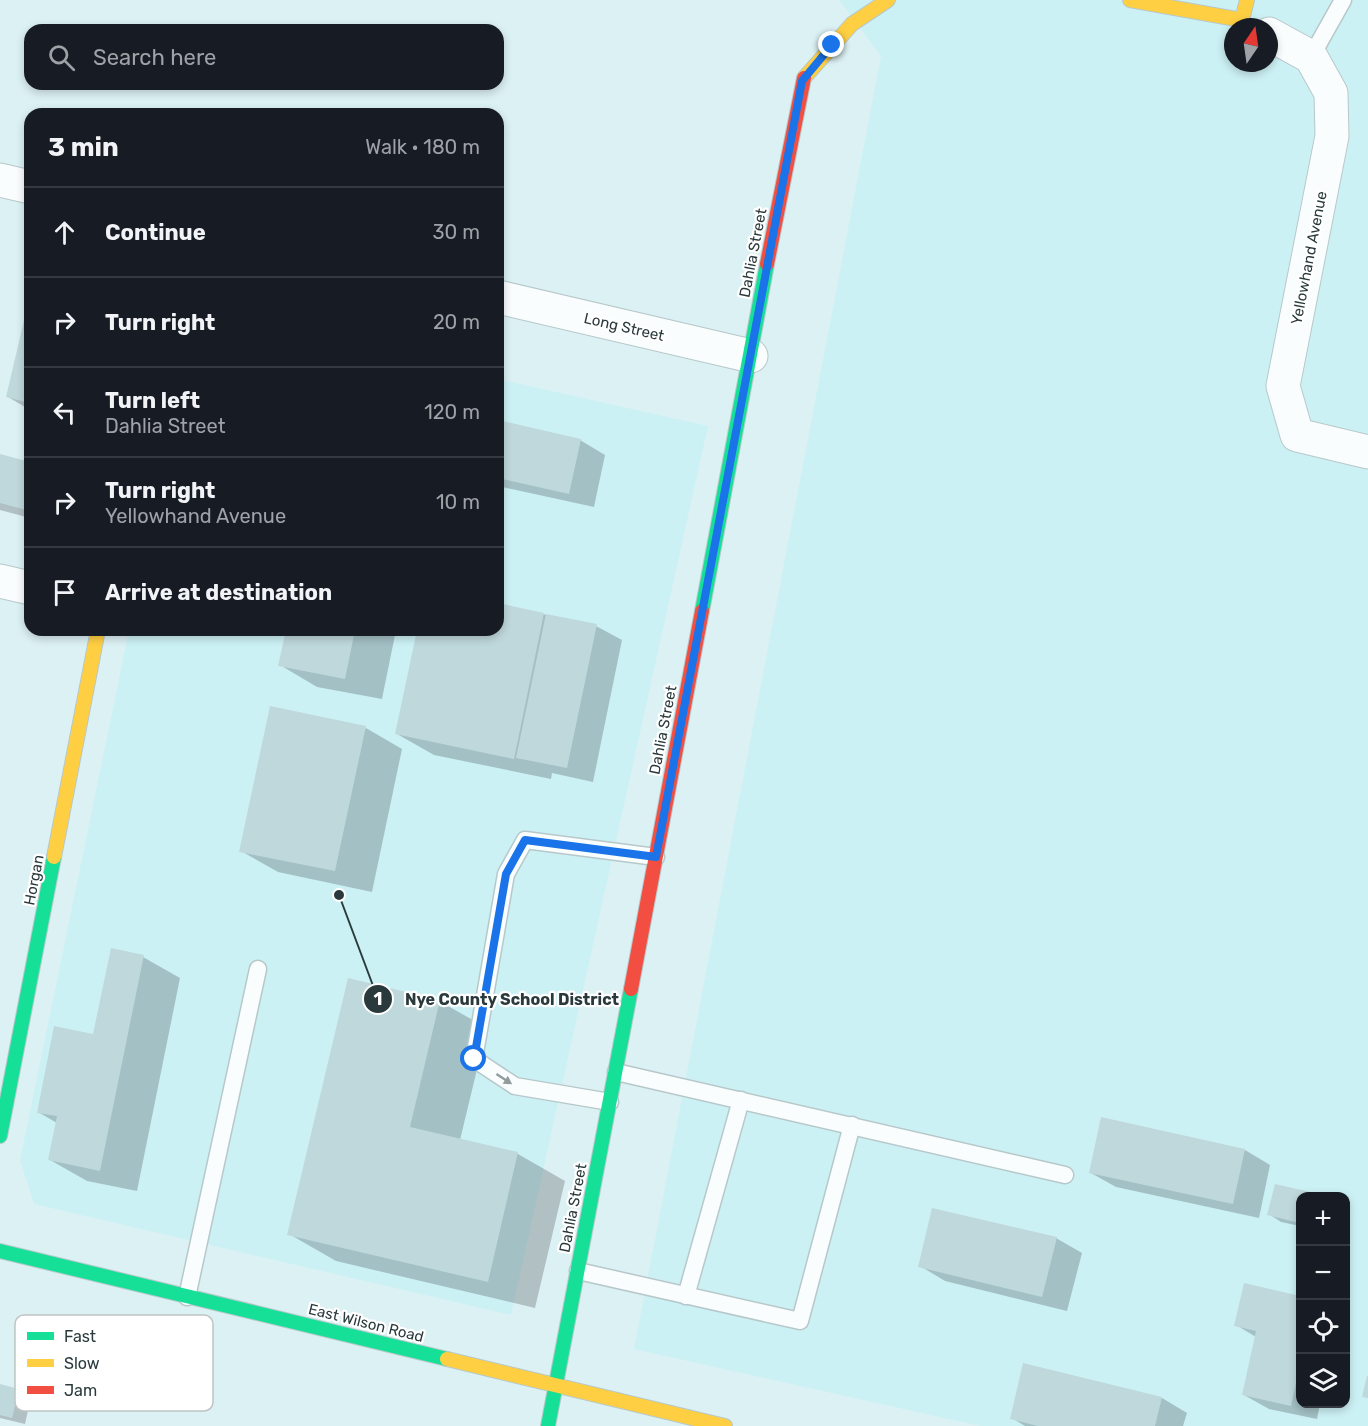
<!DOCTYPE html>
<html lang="en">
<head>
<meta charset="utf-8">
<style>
  :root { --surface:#171b24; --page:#242831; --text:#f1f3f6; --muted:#9ea1a6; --line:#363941 }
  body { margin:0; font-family:Rubik,sans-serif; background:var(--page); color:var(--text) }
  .controls { position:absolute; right:18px; bottom:18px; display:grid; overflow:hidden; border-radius:12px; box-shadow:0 3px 9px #0003 }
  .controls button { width:54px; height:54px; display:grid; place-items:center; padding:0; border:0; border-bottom:2px solid var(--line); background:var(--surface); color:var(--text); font:30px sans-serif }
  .compass { position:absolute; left:1224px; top:18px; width:54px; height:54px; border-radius:50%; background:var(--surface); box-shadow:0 3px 9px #0003; rotate:13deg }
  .stop { position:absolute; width:18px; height:18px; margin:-14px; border:4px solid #1a73e8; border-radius:50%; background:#fff }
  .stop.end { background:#1a73e8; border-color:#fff; box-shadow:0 2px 6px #0008 }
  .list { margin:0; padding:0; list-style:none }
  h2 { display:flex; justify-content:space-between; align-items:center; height:78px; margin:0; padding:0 24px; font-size:26px }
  h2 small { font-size:20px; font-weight:400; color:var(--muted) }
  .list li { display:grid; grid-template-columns:39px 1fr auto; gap:18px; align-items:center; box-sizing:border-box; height:90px; padding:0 24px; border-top:2px solid var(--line) }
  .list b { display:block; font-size:22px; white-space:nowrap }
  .list p { margin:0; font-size:20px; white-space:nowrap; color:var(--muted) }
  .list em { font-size:20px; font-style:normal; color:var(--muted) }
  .icon { flex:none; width:33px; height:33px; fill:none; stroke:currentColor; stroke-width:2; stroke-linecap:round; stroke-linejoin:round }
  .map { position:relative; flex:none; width:1368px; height:1426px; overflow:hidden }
  .search { position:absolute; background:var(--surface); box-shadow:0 3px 9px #0003; left:24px; top:24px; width:480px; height:66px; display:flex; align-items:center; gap:15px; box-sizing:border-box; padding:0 21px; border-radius:18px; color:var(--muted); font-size:22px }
  .panel { position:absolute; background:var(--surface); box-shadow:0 3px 9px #0003; left:24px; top:108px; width:480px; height:528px; border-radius:18px }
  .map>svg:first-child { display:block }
  .built { fill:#ccf1f5; fill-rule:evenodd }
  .shadow { fill:#0003 }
  .building { fill:#bfd8dc }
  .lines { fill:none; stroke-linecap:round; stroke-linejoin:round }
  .lane-casing { stroke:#b7c8ca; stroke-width:19 }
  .street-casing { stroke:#b7c8ca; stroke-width:35 }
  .fast-casing { stroke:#b7c8ca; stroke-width:16 }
  .slow-casing { stroke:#b7c8ca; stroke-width:16 }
  .jam-casing { stroke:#b7c8ca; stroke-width:16 }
  .lane { stroke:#fafdfd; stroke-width:16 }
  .street { stroke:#fafdfd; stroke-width:33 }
  .fast { stroke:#16e098; stroke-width:14 }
  .slow { stroke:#ffcf43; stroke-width:14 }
  .jam { stroke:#f24e42; stroke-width:14 }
  .oneway { fill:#929c9c }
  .route { stroke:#1a73e8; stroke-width:8 }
  .labels { text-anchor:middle; stroke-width:4.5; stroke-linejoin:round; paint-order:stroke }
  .street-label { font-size:15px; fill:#2a3a3c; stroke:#fff }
  .key { fill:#fff; stroke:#bfc4c4; stroke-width:1.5 }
  .key-label { font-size:16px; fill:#2a3a3c }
  .leader { fill:none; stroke:#2a3a3c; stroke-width:2 }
  .callout-dot { fill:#2a3a3c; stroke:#fff; stroke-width:2 }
  .mark-label { font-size:18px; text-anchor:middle; font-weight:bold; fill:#fff }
  .callout-label { font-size:16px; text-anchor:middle; font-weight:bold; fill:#2a3a3c; stroke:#fff; stroke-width:4.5; stroke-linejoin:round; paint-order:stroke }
</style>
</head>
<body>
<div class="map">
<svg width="1368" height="1426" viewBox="0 0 1368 1426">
  <rect width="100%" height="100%" fill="#dcf1f4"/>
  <!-- built -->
  <g class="built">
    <path d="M839,0H1368V1426H980L634,1349L881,56ZM1233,27H1269V63H1233ZM1300,1196H1346V1404H1300Z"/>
    <polygon points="498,379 708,426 511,1315 34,1204 20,1160 129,630 498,630"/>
  </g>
  <!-- shadow -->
  <g class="shadow">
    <polygon points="30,302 30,410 8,397"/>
    <polygon points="498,422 580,440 605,455 594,507 498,486"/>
    <polygon points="0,456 30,464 30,518 0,510"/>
    <polygon points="498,604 596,626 622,640 593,782 552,773 551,779 434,755 397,734 418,630 498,630"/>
    <polygon points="287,630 396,630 382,699 317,687 280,665"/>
    <polygon points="366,728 402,749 372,892 278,872 241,851"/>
    <polygon points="143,957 180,978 137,1191 87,1181 50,1160 57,1123 38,1112 94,1036"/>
    <polygon points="439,1001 487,1028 460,1140 518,1154 565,1181 535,1308 336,1261 289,1234"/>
    <polygon points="1103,1119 1245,1150 1270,1165 1259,1218 1116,1187 1091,1173"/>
    <polygon points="1276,1186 1318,1196 1300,1196 1300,1226 1281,1222 1269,1214"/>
    <polygon points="1056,1238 1082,1253 1067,1311 945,1281 920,1266"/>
    <polygon points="1245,1285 1300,1297 1300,1404 1320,1404 1317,1419 1269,1409 1244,1395 1256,1337 1236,1325"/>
    <polygon points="0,1386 18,1390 31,1397 25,1424 0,1418"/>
    <polygon points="1162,1398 1187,1413 1183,1426 1025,1426 1012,1418"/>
  </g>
  <!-- building -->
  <g class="building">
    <polygon points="29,299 30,300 30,403 6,397"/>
    <polygon points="498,420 581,439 569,494 498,478"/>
    <polygon points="0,454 30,462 30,511 0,503"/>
    <polygon points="498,603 544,613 514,759 395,734 417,630 498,630"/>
    <polygon points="546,614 597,624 567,768 516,758"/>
    <polygon points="286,630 355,630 345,679 278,666"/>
    <polygon points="270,706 366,726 335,871 239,852"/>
    <polygon points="111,948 144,955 100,1171 48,1160 57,1116 37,1113 54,1026 93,1034"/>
    <polygon points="348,978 440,1000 410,1127 518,1152 488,1282 287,1235"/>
    <polygon points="1101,1117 1245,1149 1233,1204 1089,1173"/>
    <polygon points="1275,1184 1315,1193 1314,1196 1300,1196 1300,1223 1267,1215"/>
    <polygon points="932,1208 1057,1237 1042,1297 918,1267"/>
    <polygon points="1244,1283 1300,1296 1300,1364 1291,1406 1242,1395 1256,1331 1234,1326"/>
    <polygon points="1023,1363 1162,1397 1155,1426 1038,1426 1010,1419"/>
    <polygon points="1367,1376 1368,1376 1368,1398 1362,1397"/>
    <polygon points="0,1384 19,1389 12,1418 0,1415"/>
  </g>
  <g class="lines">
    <defs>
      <g id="lane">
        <polyline points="1311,57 1343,0"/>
        <polyline points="616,1072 1065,1175"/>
        <polyline points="610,1102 515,1086 474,1059 506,874 525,840 656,857"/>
        <polyline points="578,1271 800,1321 852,1125"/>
        <polyline points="686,1296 741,1100"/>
        <polyline points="187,1297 258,969"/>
      </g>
      <g id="street">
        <polyline points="1269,34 1311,57 1331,93 1332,136 1283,386 1297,435 1368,452"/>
        <polyline points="0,180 30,187"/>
        <polyline points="498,297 751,356"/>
        <polyline points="0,581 30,588"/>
      </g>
      <g id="fast">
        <polyline points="702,611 767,264"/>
        <polyline points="0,1136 54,857"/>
        <polyline points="0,1251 447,1359"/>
        <polyline points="548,1426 631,989"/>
      </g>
      <g id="slow">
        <polyline points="1130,0 1242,20 1247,0"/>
        <polyline points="804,78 852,24 888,0"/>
        <polyline points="54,857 98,630"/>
        <polyline points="447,1359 725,1426"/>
      </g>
      <g id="jam">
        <polyline points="767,264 804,78"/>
        <polyline points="631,989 702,611"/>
      </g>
    </defs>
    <!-- lane casing -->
    <use href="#lane" class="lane-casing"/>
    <!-- street casing -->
    <use href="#street" class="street-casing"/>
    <!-- fast casing -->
    <use href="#fast" class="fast-casing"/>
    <!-- slow casing -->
    <use href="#slow" class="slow-casing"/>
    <!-- jam casing -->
    <use href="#jam" class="jam-casing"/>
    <!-- lane -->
    <use href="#lane" class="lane"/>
    <!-- street -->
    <use href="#street" class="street"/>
    <!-- fast -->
    <use href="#fast" class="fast"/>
    <!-- slow -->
    <use href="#slow" class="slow"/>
    <!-- jam -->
    <use href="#jam" class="jam"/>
  </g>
  <!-- one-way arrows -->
  <defs><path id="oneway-solid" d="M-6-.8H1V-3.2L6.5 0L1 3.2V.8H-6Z" transform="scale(1.5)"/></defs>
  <use class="oneway" href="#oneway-solid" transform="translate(504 1079) rotate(33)"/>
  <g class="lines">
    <!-- route -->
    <polyline class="route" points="474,1059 506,874 525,840 656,857 802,81 832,45"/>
  </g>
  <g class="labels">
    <!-- street labels -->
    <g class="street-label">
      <text transform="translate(753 253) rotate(-79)" y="5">Dahlia Street</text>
      <text transform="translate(1309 258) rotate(-79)" y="5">Yellowhand Avenue</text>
      <text transform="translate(624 327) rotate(13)" y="5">Long Street</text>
      <text transform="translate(663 730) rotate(-79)" y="5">Dahlia Street</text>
      <text transform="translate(34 880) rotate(-79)" y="5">Horgan</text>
      <text transform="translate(573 1208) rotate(-79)" y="5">Dahlia Street</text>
      <text transform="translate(366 1323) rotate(14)" y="5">East Wilson Road</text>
    </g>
  </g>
  <!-- legend -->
  <rect x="15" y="1315" width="198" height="96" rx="9" class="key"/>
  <rect x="27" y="1332" width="27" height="8" fill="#16e098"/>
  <rect x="27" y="1359" width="27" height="8" fill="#ffcf43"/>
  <rect x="27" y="1386" width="27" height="8" fill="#f24e42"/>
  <g class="key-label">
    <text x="64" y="1342">Fast</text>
    <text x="64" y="1369">Slow</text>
    <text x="64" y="1396">Jam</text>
  </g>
  <!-- callouts -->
  <path class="leader" d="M339 895L378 999"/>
  <g class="callout-dot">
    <circle cx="339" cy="895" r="6"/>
    <circle cx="378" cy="999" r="15"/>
  </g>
  <g class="mark-label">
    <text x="378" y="1005">1</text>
  </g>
  <g class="callout-label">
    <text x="512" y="1005">Nye County School District</text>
  </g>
</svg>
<div class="controls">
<button>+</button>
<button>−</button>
<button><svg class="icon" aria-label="locate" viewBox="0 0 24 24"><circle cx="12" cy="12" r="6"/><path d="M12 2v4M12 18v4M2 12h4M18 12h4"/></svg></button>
<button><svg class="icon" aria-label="layers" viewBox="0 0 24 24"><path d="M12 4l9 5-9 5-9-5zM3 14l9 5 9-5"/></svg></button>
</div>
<svg class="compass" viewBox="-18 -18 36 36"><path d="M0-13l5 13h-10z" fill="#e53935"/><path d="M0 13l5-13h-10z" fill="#9ea1a6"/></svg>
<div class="stop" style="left:474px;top:1059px"></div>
<div class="stop end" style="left:832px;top:45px"></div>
<div class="search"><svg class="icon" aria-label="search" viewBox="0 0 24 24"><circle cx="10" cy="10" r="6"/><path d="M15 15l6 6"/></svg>Search here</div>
<section class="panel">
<h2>3 min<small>Walk · 180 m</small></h2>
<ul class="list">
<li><svg class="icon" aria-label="ahead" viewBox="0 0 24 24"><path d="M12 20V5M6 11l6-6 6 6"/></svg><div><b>Continue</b></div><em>30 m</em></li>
<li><svg class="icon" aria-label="right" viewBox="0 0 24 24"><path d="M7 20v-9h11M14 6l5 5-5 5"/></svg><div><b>Turn right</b></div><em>20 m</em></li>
<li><svg class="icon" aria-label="left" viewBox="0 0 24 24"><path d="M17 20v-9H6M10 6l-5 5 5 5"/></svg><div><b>Turn left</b><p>Dahlia Street</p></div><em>120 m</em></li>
<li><svg class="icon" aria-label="right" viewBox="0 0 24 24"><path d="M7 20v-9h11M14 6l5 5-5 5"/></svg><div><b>Turn right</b><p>Yellowhand Avenue</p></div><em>10 m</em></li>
<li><svg class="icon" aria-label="arrive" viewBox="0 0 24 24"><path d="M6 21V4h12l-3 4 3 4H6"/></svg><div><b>Arrive at destination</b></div></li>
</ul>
</section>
</div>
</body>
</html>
